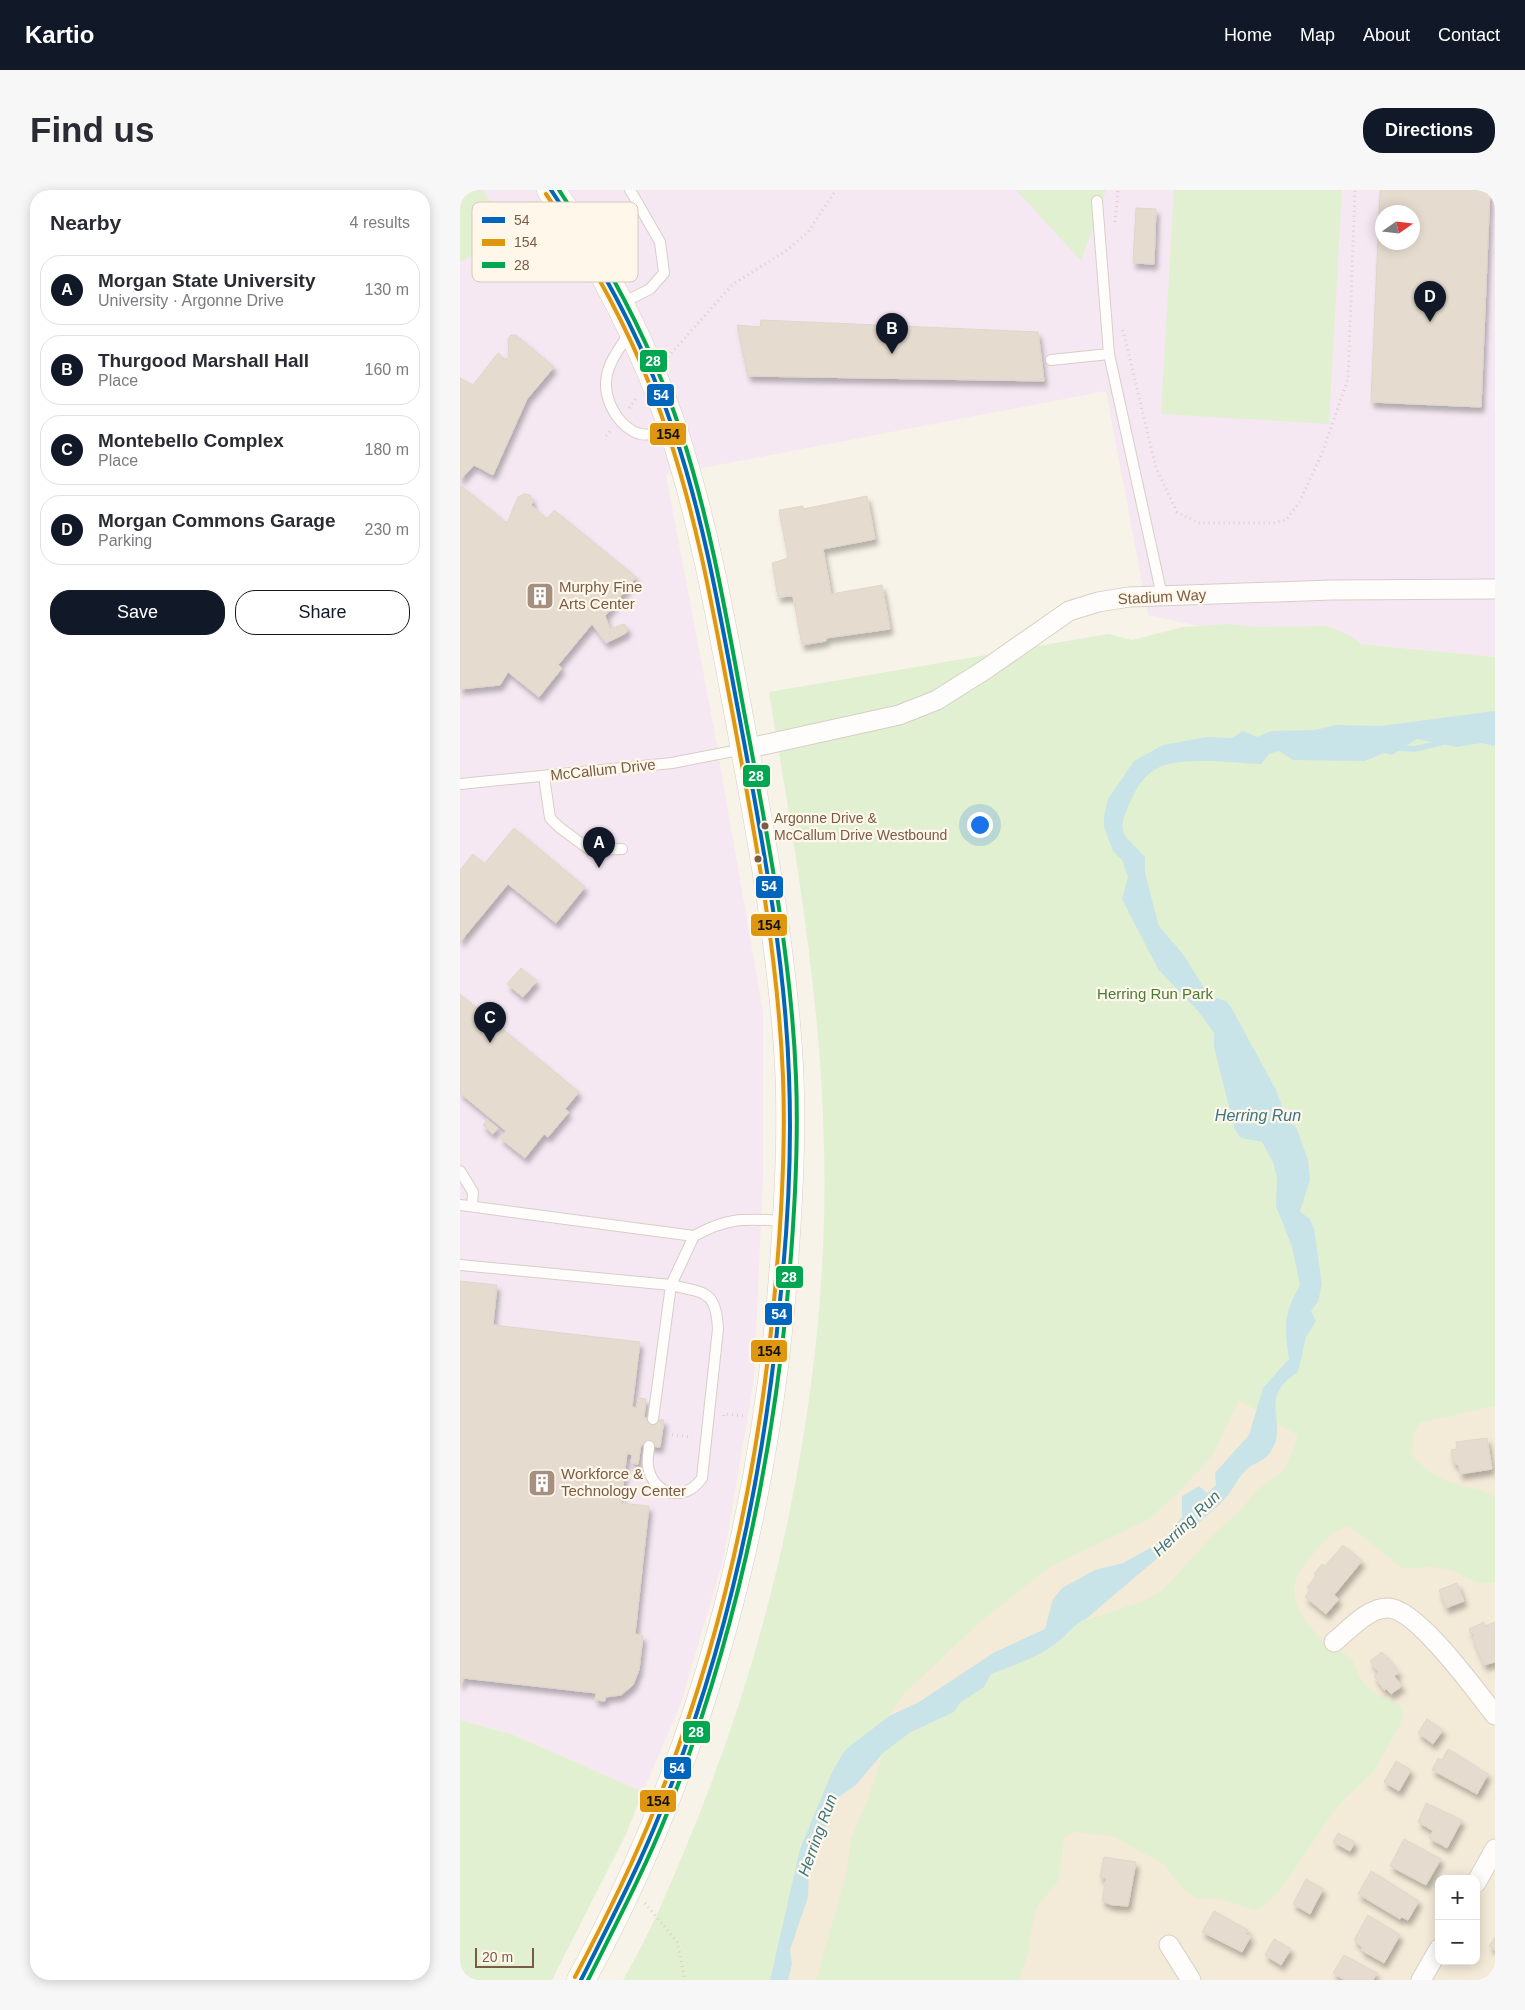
<!DOCTYPE html>
<html lang="en">
<head>
<meta charset="utf-8">
<style>
  :root { --surface:#fff; --page:#f7f7f7; --text:#2b2b33; --muted:#7c7c81; --line:#e1e1e2; --accent:#111827 }
  body { margin:0; font-family:Arial,sans-serif; background:var(--page); color:var(--text) }
  .controls { position:absolute; right:15px; bottom:15px; display:grid; overflow:hidden; border-radius:10px; box-shadow:0 2px 12px #0003 }
  .controls button { width:45px; height:45px; display:grid; place-items:center; padding:0; border:0; border-bottom:1px solid var(--line); background:var(--surface); color:var(--text); font:25px sans-serif }
  .compass { position:absolute; left:915px; top:15px; width:45px; height:45px; border-radius:50%; background:var(--surface); box-shadow:0 2px 12px #0003; rotate:76deg }
  .scale { position:absolute; left:15px; bottom:12px; width:59px; box-sizing:border-box; padding-left:5px; border:2px solid #795b46; border-top:0; font-size:14px; line-height:18px; white-space:nowrap; color:#795b46; -webkit-text-stroke:4px #fff8ea; paint-order:stroke }
  .you { position:absolute; left:519px; top:634px; width:18px; height:18px; margin:-12px; border:4px solid #fff; border-radius:50%; background:#1a73e8; box-shadow:0 0 0 8px #1a73e833 }
  .badge { display:grid; place-items:center; width:32px; height:32px; border-radius:50%; background:var(--accent); color:#fff; font-size:16px; font-weight:700 }
  .pin { position:absolute; translate:-50% -41px; filter:drop-shadow(0 1px 2px #0008) }
  .pin::after { content:''; position:absolute; top:26px; width:18px; height:15px; background:inherit; clip-path:polygon(0 0,100% 0,50% 100%) }
  .list { margin:0; padding:0; list-style:none }
  h2 { display:flex; justify-content:space-between; align-items:center; height:65px; margin:0; padding:0 20px; font-size:21px }
  h2 small { font-size:16px; font-weight:400; color:var(--muted) }
  .list li { display:grid; grid-template-columns:32px 1fr auto; gap:15px; align-items:center; box-sizing:border-box; height:70px; margin:0 10px 10px; padding:0 10px; border:1px solid var(--line); border-radius:20px }
  .list b { display:block; font-size:19px; white-space:nowrap }
  .list p { margin:0; font-size:16px; white-space:nowrap; color:var(--muted) }
  .list em { font-size:16px; font-style:normal; color:var(--muted) }
  .actions { display:flex; gap:10px; padding:15px 20px }
  .actions a { flex:1; padding:11px 0; border:1px solid var(--accent); border-radius:20px; text-align:center; font-size:18px; color:var(--accent) }
  .actions .main { background:var(--accent); color:#fff }
  .map { position:relative; flex:none; width:1035px; height:1790px; overflow:hidden; border-radius:20px }
  header { display:flex; align-items:center; gap:30px; box-sizing:border-box; height:70px; padding:0 25px; background:var(--accent); color:#fff }
  header strong { font-size:24px }
  nav { display:flex; gap:28px; margin-inline-start:auto; font-size:18px }
  .intro { display:flex; align-items:center; justify-content:space-between; box-sizing:border-box; height:120px; padding:0 30px }
  h1 { margin:0; font-size:35px }
  .button { padding:12px 22px; border-radius:20px; background:var(--accent); color:#fff; font-size:18px; font-weight:700 }
  main { display:flex; gap:30px; padding:0 30px }
  aside { flex:1; background:var(--surface); border-radius:20px; box-shadow:0 2px 12px #0003 }
  .map>svg:first-child { display:block }
  .residential { fill:#f4ead8; fill-rule:evenodd }
  .education { fill:#f5e8f2; fill-rule:evenodd }
  .green { fill:#e1f0d1 }
  .water { fill:#c9e4e9 }
  .lines { fill:none; stroke-linecap:round; stroke-linejoin:round }
  .stream { stroke:#c9e4e9; stroke-width:5.5 }
  .building { fill:#e5dbcf; stroke:#e1d6ca; fill-rule:evenodd; filter:url(#shadow) }
  .lane-casing { stroke:#d6cfc5; stroke-width:12 }
  .street-casing { stroke:#d6cfc5; stroke-width:21 }
  .secondary-casing { stroke:#d7cfc4; stroke-width:29 }
  .path { stroke:#d9d1c8; stroke-width:3; stroke-dasharray:1 4; stroke-linecap:butt }
  .lane { stroke:#fefdfc; stroke-width:10 }
  .street { stroke:#fefdfc; stroke-width:19 }
  .secondary { stroke:#fefdfc; stroke-width:28 }
  .bus-1-casing { stroke:#fff8ea; stroke-width:8 }
  .bus-2-casing { stroke:#fff8ea; stroke-width:8 }
  .bus-3-casing { stroke:#fff8ea; stroke-width:8 }
  .bus-1 { stroke:#0065bd; stroke-width:4 }
  .bus-2 { stroke:#de970e; stroke-width:4 }
  .bus-3 { stroke:#00a651; stroke-width:4 }
  .bus-dot { fill:#795b46; stroke:#fff8ea; stroke-width:2 }
  .labels { text-anchor:middle; stroke-width:4.5; stroke-linejoin:round; paint-order:stroke }
  .bus-label { font-size:14px; fill:#795b46; stroke:#fff8ea; text-anchor:start }
  .poi-label { font-size:15px; fill:#795b46; stroke:#fff8ea; text-anchor:start }
  .street-label { font-size:15px; fill:#795b46; stroke:#fff8ea }
  .park-label { font-size:15px; fill:#487a3a; stroke:#fff8ea }
  .water-label { font-size:16px; font-style:italic; fill:#3b7587; stroke:#fff8ea }
  .key { fill:#fff8ea; stroke:#d7c9b9; stroke-width:1 }
  .key-label { font-size:14px; fill:#795b46 }
  .line-badge { stroke:#fff8ea; stroke-width:2 }
  .badge-label { font-size:14px; text-anchor:middle; font-weight:bold; fill:#fff }
  .pale-badge-label { font-size:14px; text-anchor:middle; font-weight:bold; fill:#111 }
</style>
</head>
<body>
<header>
<strong>Kartio</strong>
<nav><a>Home</a><a>Map</a><a>About</a><a>Contact</a></nav>
</header>
<div class="intro"><h1>Find us</h1><a class="button">Directions</a></div>
<main>
<aside>
<h2>Nearby<small>4 results</small></h2>
<ul class="list">
<li><span class="badge">A</span><div><b>Morgan State University</b><p>University · Argonne Drive</p></div><em>130 m</em></li>
<li><span class="badge">B</span><div><b>Thurgood Marshall Hall</b><p>Place</p></div><em>160 m</em></li>
<li><span class="badge">C</span><div><b>Montebello Complex</b><p>Place</p></div><em>180 m</em></li>
<li><span class="badge">D</span><div><b>Morgan Commons Garage</b><p>Parking</p></div><em>230 m</em></li>
</ul>
<div class="actions"><a class="main">Save</a><a>Share</a></div>
</aside>
<div class="map">
<svg width="1035" height="1790" viewBox="0 0 1035 1790">
  <defs>
    <filter id="shadow"><feDropShadow dx="3" dy="5.5" stdDeviation="2.5" flood-color="#0004"/></filter>
  </defs>
  <rect width="100%" height="100%" fill="#f8f3e8"/>
  <!-- residential -->
  <path class="residential" d="M679,1148L854,1256L1035,1216V1790H297L373,1564ZM979,1689H1016V1771H979Z"/>
  <!-- education -->
  <path class="education" d="M0,0H1035V467L753,439L688,425L646,201L206,285L253,534L303,822V989L294,1189L264,1366L221,1513L183,1602L54,1545L0,1530ZM922,22H952V52H922Z"/>
  <!-- green -->
  <g class="green">
    <polygon points="0,0 23,0 47,40 29,56 0,72"/>
    <polygon points="556,0 646,0 621,71"/>
    <polygon points="714,0 882,0 869,234 701,224"/>
    <path d="M767,434L797,437L867,436L893,447L901,454L1035,467V1216L960,1233L954,1242L952,1265C962,1277 979,1289 994,1294C1007,1298 1025,1298 1035,1308V1393H1017L992,1380L973,1377L942,1378L896,1341L887,1336C871,1341 863,1353 852,1365C828,1390 829,1412 852,1438C856,1444 861,1452 867,1456C874,1461 883,1461 890,1468C896,1473 896,1482 900,1488C910,1502 926,1508 941,1516L943,1525L940,1535L914,1581L876,1618L819,1702L797,1721L759,1709H740L731,1705L723,1699L705,1675L653,1646L612,1642L604,1648L599,1690L579,1714L574,1724L568,1764L559,1790H356L387,1682L391,1648L408,1609L423,1563L451,1542L494,1522L500,1513L524,1497L531,1484L567,1471L600,1451L617,1433L683,1411L702,1401L754,1344L778,1323L796,1301L826,1278L838,1246L779,1210L752,1266L716,1305L689,1329L592,1376L522,1430L442,1506L429,1526L385,1560L340,1659L310,1790H163C190,1744 208,1700 228,1652C317,1439 370,1189 364,958C361,805 334,653 309,502L648,444L672,450L723,437Z"/>
    <polygon points="0,1530 54,1545 183,1602 166,1644 92,1790 0,1790"/>
  </g>
  <!-- water -->
  <path class="water" d="M1035,521V556L1021,553L997,557L957,549L932,565L924,563L905,571L833,570L819,561L809,564L801,574C774,573 727,567 702,576C686,582 676,598 670,612C656,645 662,642 685,667V683L699,736L723,764L749,806L766,811L771,817L816,900L827,930L836,937L848,970L850,990L840,1022L850,1029L854,1039L862,1094L858,1112L851,1121L856,1131L846,1147L838,1182C794,1210 832,1234 809,1264C804,1271 794,1273 787,1279C777,1288 772,1303 762,1312C718,1352 671,1390 626,1429C614,1434 609,1443 599,1451C579,1467 555,1475 531,1484L524,1497L500,1513L494,1522L451,1542L423,1563L396,1595L377,1608L349,1677L348,1707L330,1760L332,1774L328,1790H310L340,1659L372,1582L385,1560L429,1526L459,1512L535,1462L585,1439L593,1409L602,1398L635,1380L663,1373L701,1352L722,1327V1306L739,1296L747,1303L756,1295L755,1283L789,1245L803,1198L829,1169C824,1135 823,1126 840,1095L832,1057L816,1016L817,988L813,972L802,952L781,948L775,940L754,857V843L738,821L698,779L662,709L668,687L662,670L653,661L644,637V626L648,609L674,571L703,555L746,547L772,548L783,541L797,547L812,541L855,540L876,535L920,536Z"/>
  <g class="lines">
    <!-- stream -->
    <polyline class="stream" points="935,558 955,559 984,552"/>
  </g>
  <!-- building -->
  <g class="building">
    <path d="M920,0H1030L1021,217L911,212ZM922,22H952V52H922Z"/>
    <polygon points="676,18 696,19 694,74 673,73"/>
    <polygon points="301,130 578,142 584,191 288,186 277,135 300,137"/>
    <polygon points="51,145 56,145 94,177 67,209 33,285 14,275 0,290 0,188 13,195 38,163 46,170 49,167 48,149"/>
    <polygon points="0,295 47,333 58,307 64,304 70,305 73,312 71,315 87,329 94,320 176,387 145,426 150,439 164,434 168,438 166,443 146,453 132,434 98,475 102,478 79,507 48,482 40,495 0,499"/>
    <polygon points="407,306 415,349 363,359 371,404 422,395 430,439 366,448 366,451 342,455 333,406 318,407 312,373 328,368 319,320 343,316 343,319"/>
    <polygon points="54,638 125,697 96,733 48,694 0,752 0,680 13,664 24,674"/>
    <polygon points="61,778 77,791 63,807 47,794"/>
    <polygon points="0,804 119,902 105,919 109,922 88,947 84,944 65,968 40,948 46,941 0,903"/>
    <polygon points="27,930 38,938 33,944 23,935"/>
    <polygon points="0,1091 37,1095 33,1135 180,1152 172,1217 177,1218 178,1208 186,1209 184,1228 204,1230 200,1257 181,1255 178,1274 171,1273 172,1265 167,1263 161,1313 189,1316 175,1444 183,1446 179,1480 173,1495 161,1505 145,1507 145,1511 135,1510 136,1503 3,1488 2,1494 0,1494"/>
    <polygon points="1027,1248 1032,1279 1000,1284 999,1276 993,1272 991,1260 997,1259 996,1252"/>
    <polygon points="883,1355 902,1371 874,1405 879,1409 866,1424 845,1407 850,1400 847,1397 856,1386 854,1384 862,1374 865,1376"/>
    <polygon points="997,1393 1004,1411 986,1418 979,1400"/>
    <polygon points="1024,1432 1025,1436 1035,1432 1035,1472 1024,1475 1012,1447 1014,1446 1013,1442 1010,1443 1009,1439"/>
    <polygon points="922,1462 939,1483 934,1486 942,1496 931,1504 926,1499 924,1500 914,1486 918,1482 910,1471"/>
    <polygon points="967,1529 983,1540 973,1554 958,1543"/>
    <polygon points="988,1559 1028,1584 1017,1604 972,1580 978,1568 982,1570"/>
    <polygon points="936,1571 951,1580 939,1601 924,1592"/>
    <polygon points="966,1613 1002,1630 987,1658 969,1648 973,1641 958,1632"/>
    <polygon points="878,1643 895,1652 890,1661 873,1652"/>
    <polygon points="944,1649 981,1669 966,1695 930,1676"/>
    <polygon points="644,1667 676,1672 668,1716 652,1715 642,1711 646,1688 640,1687"/>
    <polygon points="911,1681 959,1711 948,1730 942,1727 940,1729 898,1704"/>
    <polygon points="846,1689 863,1699 850,1724 833,1714"/>
    <polygon points="754,1721 788,1740 786,1744 791,1746 782,1762 742,1742"/>
    <polygon points="908,1725 940,1745 924,1773 901,1760 902,1757 894,1750"/>
    <polygon points="1035,1747 1035,1760 1029,1756"/>
    <polygon points="814,1749 831,1759 821,1775 805,1765"/>
    <polygon points="884,1765 917,1783 913,1790 884,1790 873,1783"/>
  </g>
  <g class="lines">
    <defs>
      <g id="lane">
        <polyline points="637,11 649,164"/>
        <polyline points="160,114 190,99 204,83 200,52 170,0"/>
        <path d="M171,142C150,169 135,193 156,225C162,234 170,241 180,244C189,246 202,242 211,242"/>
        <polyline points="591,170 649,164 702,406"/>
        <polyline points="84,586 90,628 99,637 130,660 162,659"/>
        <polyline points="0,594 212,573 284,559"/>
        <polyline points="0,981 13,1002 12,1016"/>
        <path d="M0,1015L234,1046C270,1026 286,1029 326,1031"/>
        <polyline points="0,1075 211,1095 234,1046"/>
        <path d="M189,1256C189,1262 187,1270 188,1276C193,1306 225,1313 242,1288L258,1139C256,1100 245,1103 211,1095L193,1229"/>
      </g>
      <g id="street">
        <polyline points="285,559 439,525 477,510 526,479 609,421 638,412 669,407 872,400 1035,399"/>
        <path d="M874,1452C889,1440 908,1417 929,1418C958,1420 1016,1501 1035,1525"/>
        <polyline points="1016,1693 1035,1659"/>
        <polyline points="709,1755 731,1790"/>
        <polyline points="961,1790 979,1759"/>
      </g>
      <path id="secondary" d="M91,0C142,72 185,157 214,242C243,331 260,424 277,516C298,629 320,744 328,859C333,930 329,1003 324,1074C306,1324 242,1570 121,1790"/>
    </defs>
    <!-- lane casing -->
    <use href="#lane" class="lane-casing"/>
    <!-- street casing -->
    <use href="#street" class="street-casing"/>
    <!-- secondary casing -->
    <use href="#secondary" class="secondary-casing"/>
    <!-- path -->
    <g class="path">
      <polyline points="655,32 658,0"/>
      <polyline points="663,140 696,278 717,322 738,333 813,333 826,330 839,313 863,261 888,189 895,0"/>
      <polyline points="208,167 272,95 327,60 348,42 376,0"/>
      <polyline points="169,218 177,207"/>
      <polyline points="146,246 151,240"/>
      <polyline points="264,1226 264,1224 285,1226"/>
      <polyline points="202,1244 232,1247"/>
      <polyline points="185,1713 217,1752 225,1790"/>
    </g>
    <!-- lane -->
    <use href="#lane" class="lane"/>
    <!-- street -->
    <use href="#street" class="street"/>
    <!-- secondary -->
    <use href="#secondary" class="secondary"/>
    <defs>
      <path id="bus-1" d="M91,0C142,75 185,155 214,242C245,333 261,430 279,525C301,644 325,765 329,886C332,961 328,1037 320,1111C304,1285 267,1458 201,1621C178,1679 149,1734 121,1790"/>
      <path id="bus-2" d="M86,4C137,78 179,158 208,244C239,336 255,432 273,526C295,645 318,766 323,887C326,962 321,1037 314,1111C298,1284 261,1456 195,1618C172,1676 144,1732 115,1787"/>
      <path id="bus-3" d="M99,0C149,75 192,156 221,242C250,331 266,424 283,516C306,638 331,762 336,887C339,961 334,1037 327,1111C310,1286 272,1457 208,1621C185,1679 156,1734 128,1790"/>
    </defs>
    <!-- bus-1 casing -->
    <use href="#bus-1" class="bus-1-casing"/>
    <!-- bus-2 casing -->
    <use href="#bus-2" class="bus-2-casing"/>
    <!-- bus-3 casing -->
    <use href="#bus-3" class="bus-3-casing"/>
    <!-- bus-1 -->
    <use href="#bus-1" class="bus-1"/>
    <!-- bus-2 -->
    <use href="#bus-2" class="bus-2"/>
    <!-- bus-3 -->
    <use href="#bus-3" class="bus-3"/>
  </g>
  <!-- icons -->
  <defs>
    <symbol id="building-square" viewBox="-11 -11 22 22"><rect x="-9" y="-9" width="18" height="18" rx="4" fill="#a5907f" stroke="#fff8ea"/><path d="M-4-6H4V6H1V3H-1V6H-4ZM-2.5-4.3h1.7v1.8h-1.7ZM.8-4.3h1.7v1.8H.8ZM-2.5-1h1.7V.8h-1.7ZM.8-1h1.7V.8H.8Z" fill="#fff"/></symbol>
  </defs>
  <g fill-rule="evenodd">
    <use href="#building-square" x="64" y="390" width="32" height="32"/>
    <use href="#building-square" x="66" y="1277" width="32" height="32"/>
  </g>
  <!-- markers -->
  <g class="bus-dot">
    <circle cx="305" cy="636" r="4.5"/>
    <circle cx="298" cy="669" r="4.5"/>
  </g>
  <g class="labels">
    <!-- bus labels -->
    <g class="bus-label">
      <text x="314" y="633">Argonne Drive &amp;<tspan x="314" dy="17">McCallum Drive Westbound</tspan></text>
    </g>
    <!-- poi labels -->
    <g class="poi-label">
      <text x="99" y="402">Murphy Fine<tspan x="99" dy="17">Arts Center</tspan></text>
      <text x="101" y="1289">Workforce &amp;<tspan x="101" dy="17">Technology Center</tspan></text>
    </g>
    <!-- street labels -->
    <g class="street-label">
      <text transform="translate(702 407) rotate(-3)" y="5">Stadium Way</text>
      <text transform="translate(143 580) rotate(-6)" y="5">McCallum Drive</text>
    </g>
    <!-- park labels -->
    <g class="park-label">
      <text x="695" y="809">Herring Run Park</text>
    </g>
    <!-- water labels -->
    <g class="water-label">
      <text x="798" y="931">Herring Run</text>
      <text transform="translate(726 1333) rotate(-44)" y="6">Herring Run</text>
      <text transform="translate(357 1645) rotate(-70)" y="6">Herring Run</text>
    </g>
  </g>
  <!-- legend -->
  <rect x="12" y="12" width="166" height="80" rx="8" class="key"/>
  <rect x="22" y="27" width="23" height="6" fill="#0065bd"/>
  <rect x="22" y="49" width="23" height="7" fill="#de970e"/>
  <rect x="22" y="72" width="23" height="6" fill="#00a651"/>
  <g class="key-label">
    <text x="54" y="35">54</text>
    <text x="54" y="57">154</text>
    <text x="54" y="80">28</text>
  </g>
  <g class="line-badge">
    <rect x="179" y="159" width="29" height="24" rx="5" fill="#00a651"/>
    <rect x="186" y="193" width="29" height="24" rx="5" fill="#0065bd"/>
    <rect x="189" y="232" width="38" height="24" rx="5" fill="#de970e"/>
    <rect x="282" y="574" width="29" height="24" rx="5" fill="#00a651"/>
    <rect x="295" y="685" width="29" height="24" rx="5" fill="#0065bd"/>
    <rect x="290" y="723" width="38" height="24" rx="5" fill="#de970e"/>
    <rect x="315" y="1075" width="29" height="24" rx="5" fill="#00a651"/>
    <rect x="304" y="1112" width="29" height="24" rx="5" fill="#0065bd"/>
    <rect x="290" y="1149" width="38" height="24" rx="5" fill="#de970e"/>
    <rect x="222" y="1530" width="29" height="24" rx="5" fill="#00a651"/>
    <rect x="203" y="1566" width="29" height="24" rx="5" fill="#0065bd"/>
    <rect x="179" y="1599" width="38" height="24" rx="5" fill="#de970e"/>
  </g>
  <g class="badge-label">
    <text x="193" y="176">28</text>
    <text x="201" y="210">54</text>
    <text x="296" y="591">28</text>
    <text x="309" y="701">54</text>
    <text x="329" y="1092">28</text>
    <text x="319" y="1129">54</text>
    <text x="236" y="1547">28</text>
    <text x="217" y="1583">54</text>
  </g>
  <g class="pale-badge-label">
    <text x="208" y="249">154</text>
    <text x="309" y="740">154</text>
    <text x="309" y="1166">154</text>
    <text x="198" y="1616">154</text>
  </g>
</svg>
<div class="controls">
<button>+</button>
<button>−</button>
</div>
<svg class="compass" viewBox="-18 -18 36 36"><path d="M0-13l5 13h-10z" fill="#e53935"/><path d="M0 13l5-13h-10z" fill="#7c7c81"/></svg>
<div class="scale">20 m</div>
<div class="you"></div>
<div class="pin badge" style="left:139px;top:678px">A</div>
<div class="pin badge" style="left:432px;top:164px">B</div>
<div class="pin badge" style="left:30px;top:853px">C</div>
<div class="pin badge" style="left:970px;top:132px">D</div>
</div>
</main>
</body>
</html>
